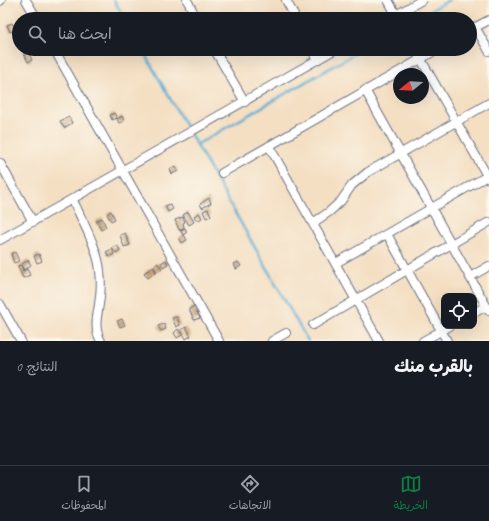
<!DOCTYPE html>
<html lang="ar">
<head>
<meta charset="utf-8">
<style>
  :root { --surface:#171b24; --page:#20242c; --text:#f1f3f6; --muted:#9ea1a6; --line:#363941; --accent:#0b8043 }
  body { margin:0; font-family:Caveat,"Playpen Sans Arabic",sans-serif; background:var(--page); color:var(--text); direction:rtl }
  .controls { position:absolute; right:12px; bottom:12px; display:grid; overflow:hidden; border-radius:8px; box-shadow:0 4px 16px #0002 }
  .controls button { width:36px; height:36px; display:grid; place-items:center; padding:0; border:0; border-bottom:1px solid var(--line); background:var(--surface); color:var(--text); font:20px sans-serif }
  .compass { position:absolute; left:393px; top:68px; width:36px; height:36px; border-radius:50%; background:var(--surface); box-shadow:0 4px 16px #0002; rotate:252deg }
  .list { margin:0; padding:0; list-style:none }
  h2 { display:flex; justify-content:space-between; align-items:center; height:52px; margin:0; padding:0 16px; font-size:17px }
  h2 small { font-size:13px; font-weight:400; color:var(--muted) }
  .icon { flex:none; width:22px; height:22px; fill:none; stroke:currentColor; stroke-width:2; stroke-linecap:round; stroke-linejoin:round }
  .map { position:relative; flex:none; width:489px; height:341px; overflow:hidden; direction:ltr }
  .search { position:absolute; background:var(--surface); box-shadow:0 4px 16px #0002; left:12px; right:12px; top:12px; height:44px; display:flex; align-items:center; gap:10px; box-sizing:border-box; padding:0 14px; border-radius:22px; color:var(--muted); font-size:15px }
  .sheet { height:124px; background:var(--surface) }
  nav { display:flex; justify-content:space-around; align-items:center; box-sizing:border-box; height:56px; border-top:1px solid var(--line); background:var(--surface); font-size:11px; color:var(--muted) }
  nav a { display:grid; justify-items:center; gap:2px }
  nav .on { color:var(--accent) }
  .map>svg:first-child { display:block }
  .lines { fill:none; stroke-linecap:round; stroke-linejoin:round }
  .stream { stroke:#55add2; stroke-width:2.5 }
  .building { fill:url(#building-hatch) }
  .minor-casing { stroke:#676d81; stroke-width:10 }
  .minor { stroke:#fff; stroke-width:8 }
</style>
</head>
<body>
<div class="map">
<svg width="489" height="341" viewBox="0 0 489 341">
  <defs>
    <pattern id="building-hatch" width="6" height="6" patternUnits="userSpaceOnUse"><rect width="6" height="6" fill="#c9a16f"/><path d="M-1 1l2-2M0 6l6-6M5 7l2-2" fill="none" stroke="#a2845e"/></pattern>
  </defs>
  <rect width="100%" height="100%" fill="#fbf7ec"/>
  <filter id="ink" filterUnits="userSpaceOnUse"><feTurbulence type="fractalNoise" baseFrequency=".025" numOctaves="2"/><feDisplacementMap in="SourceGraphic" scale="8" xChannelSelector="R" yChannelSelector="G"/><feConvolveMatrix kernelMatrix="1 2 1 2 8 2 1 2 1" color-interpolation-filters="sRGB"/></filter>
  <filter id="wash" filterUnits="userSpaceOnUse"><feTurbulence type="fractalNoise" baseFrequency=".012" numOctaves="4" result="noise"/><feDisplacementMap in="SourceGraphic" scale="16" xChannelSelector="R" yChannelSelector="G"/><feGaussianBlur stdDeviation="0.9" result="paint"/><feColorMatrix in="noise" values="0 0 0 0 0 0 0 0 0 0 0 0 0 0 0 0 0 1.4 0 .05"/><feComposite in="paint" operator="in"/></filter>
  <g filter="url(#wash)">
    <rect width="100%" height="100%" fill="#f4dfc3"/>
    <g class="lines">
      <!-- stream -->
      <g class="stream">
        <polyline points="114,0 125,19"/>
        <polyline points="416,19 449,0"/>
        <polyline points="142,49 308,341"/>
        <polyline points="196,145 363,49"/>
      </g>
    </g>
    <g id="blocks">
      <!-- building -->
      <g class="building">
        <polygon points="12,23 15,30 10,32 7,25"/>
        <polygon points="27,50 32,60 28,62 23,52"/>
        <polygon points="114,113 117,118 112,120 110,115"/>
        <polygon points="122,116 124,121 119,123 117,119"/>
        <polygon points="69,117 72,123 64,128 60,121"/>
        <polygon points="175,166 178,171 172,174 170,169"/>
        <polygon points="209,198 211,203 202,208 200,204"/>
        <polygon points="170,204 173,209 168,212 165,206"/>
        <polygon points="208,209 211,216 206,218 203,211"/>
        <polygon points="111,211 115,219 111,221 107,214"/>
        <polygon points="188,212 194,222 189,225 183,215"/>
        <polygon points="199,213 202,218 197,221 194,216"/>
        <polygon points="183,217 185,222 183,223 184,228 179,230 175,220"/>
        <polygon points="102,218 106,227 101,230 96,221"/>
        <polygon points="185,228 187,232 183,235 180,230"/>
        <polygon points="125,233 130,245 124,247 120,235"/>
        <polygon points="184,235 187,240 182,243 179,238"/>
        <polygon points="117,245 120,250 116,253 112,248"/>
        <polygon points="112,249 114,254 109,257 106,252"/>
        <polygon points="15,252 19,261 14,263 11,254"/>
        <polygon points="39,254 42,261 37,263 34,256"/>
        <polygon points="28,260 31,265 24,270 21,265"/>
        <polygon points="166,260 168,264 163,267 161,263"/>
        <polygon points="238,262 241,266 236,269 234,264"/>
        <polygon points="158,263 162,269 157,272 154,266"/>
        <polygon points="21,265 23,271 27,269 30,275 23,278 18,266"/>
        <polygon points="153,267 156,272 148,278 144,273"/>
        <polygon points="194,306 200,318 194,320 189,309"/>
        <polygon points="177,317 180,325 176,327 172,318"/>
        <polygon points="122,319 125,325 120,327 117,321"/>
        <polygon points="164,324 166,329 161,331 158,326"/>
        <polygon points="186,327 191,336 186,339 181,330"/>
        <polygon points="178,329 182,335 177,338 174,333"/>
      </g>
    </g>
  </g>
  <g filter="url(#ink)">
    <use href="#blocks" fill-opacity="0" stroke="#676d81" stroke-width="1"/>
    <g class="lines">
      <defs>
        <g id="minor">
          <polyline points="26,0 37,19"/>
          <polyline points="187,0 197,19"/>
          <polyline points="286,0 296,19"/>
          <polyline points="388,0 398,18"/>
          <polyline points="0,1 1,0"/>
          <polyline points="389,19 422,0"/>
          <polyline points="475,27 489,51"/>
          <polyline points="470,30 489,20"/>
          <polyline points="54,49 219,341"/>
          <polyline points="214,49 245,102"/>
          <polyline points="312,49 317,60"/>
          <polyline points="415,49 489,179"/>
          <polyline points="365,90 489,311"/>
          <polyline points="269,146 379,341"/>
          <polyline points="0,163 33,222"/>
          <polyline points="222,173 438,49"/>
          <path d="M73,200C82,221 98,248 100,271C101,279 101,288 100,296C99,312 92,326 101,341"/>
          <polyline points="313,223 329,212 341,201 352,185 368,172 489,103"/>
          <polyline points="387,234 447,341"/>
          <polyline points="0,240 336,49"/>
          <polyline points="336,263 489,175"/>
          <polyline points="470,277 489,266"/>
          <polyline points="0,304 21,341"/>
          <polyline points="474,313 486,306"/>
          <polyline points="313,325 489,222"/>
          <polyline points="272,341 286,333"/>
          <polyline points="423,341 450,326"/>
        </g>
      </defs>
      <!-- minor casing -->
      <use href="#minor" class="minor-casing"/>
      <!-- minor -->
      <use href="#minor" class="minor"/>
    </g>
  </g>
</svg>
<div class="controls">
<button><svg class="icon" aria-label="locate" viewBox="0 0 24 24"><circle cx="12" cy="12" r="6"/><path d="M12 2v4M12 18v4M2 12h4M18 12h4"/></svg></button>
</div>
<svg class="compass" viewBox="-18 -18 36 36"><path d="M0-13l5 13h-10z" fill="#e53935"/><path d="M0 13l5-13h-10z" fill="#9ea1a6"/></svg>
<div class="search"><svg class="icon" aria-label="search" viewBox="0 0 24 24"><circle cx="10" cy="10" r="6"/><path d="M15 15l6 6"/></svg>ابحث هنا</div>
</div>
<section class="sheet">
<h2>بالقرب منك<small>النتائج: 0</small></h2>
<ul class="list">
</ul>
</section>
<nav>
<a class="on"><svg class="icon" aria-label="map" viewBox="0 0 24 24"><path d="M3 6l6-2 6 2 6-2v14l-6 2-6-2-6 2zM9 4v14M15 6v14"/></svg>الخريطة</a>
<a><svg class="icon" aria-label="directions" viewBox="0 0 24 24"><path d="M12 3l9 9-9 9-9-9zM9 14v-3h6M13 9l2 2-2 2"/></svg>الاتجاهات</a>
<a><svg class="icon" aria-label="saved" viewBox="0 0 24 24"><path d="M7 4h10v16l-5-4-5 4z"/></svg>المحفوظات</a>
</nav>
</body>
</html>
